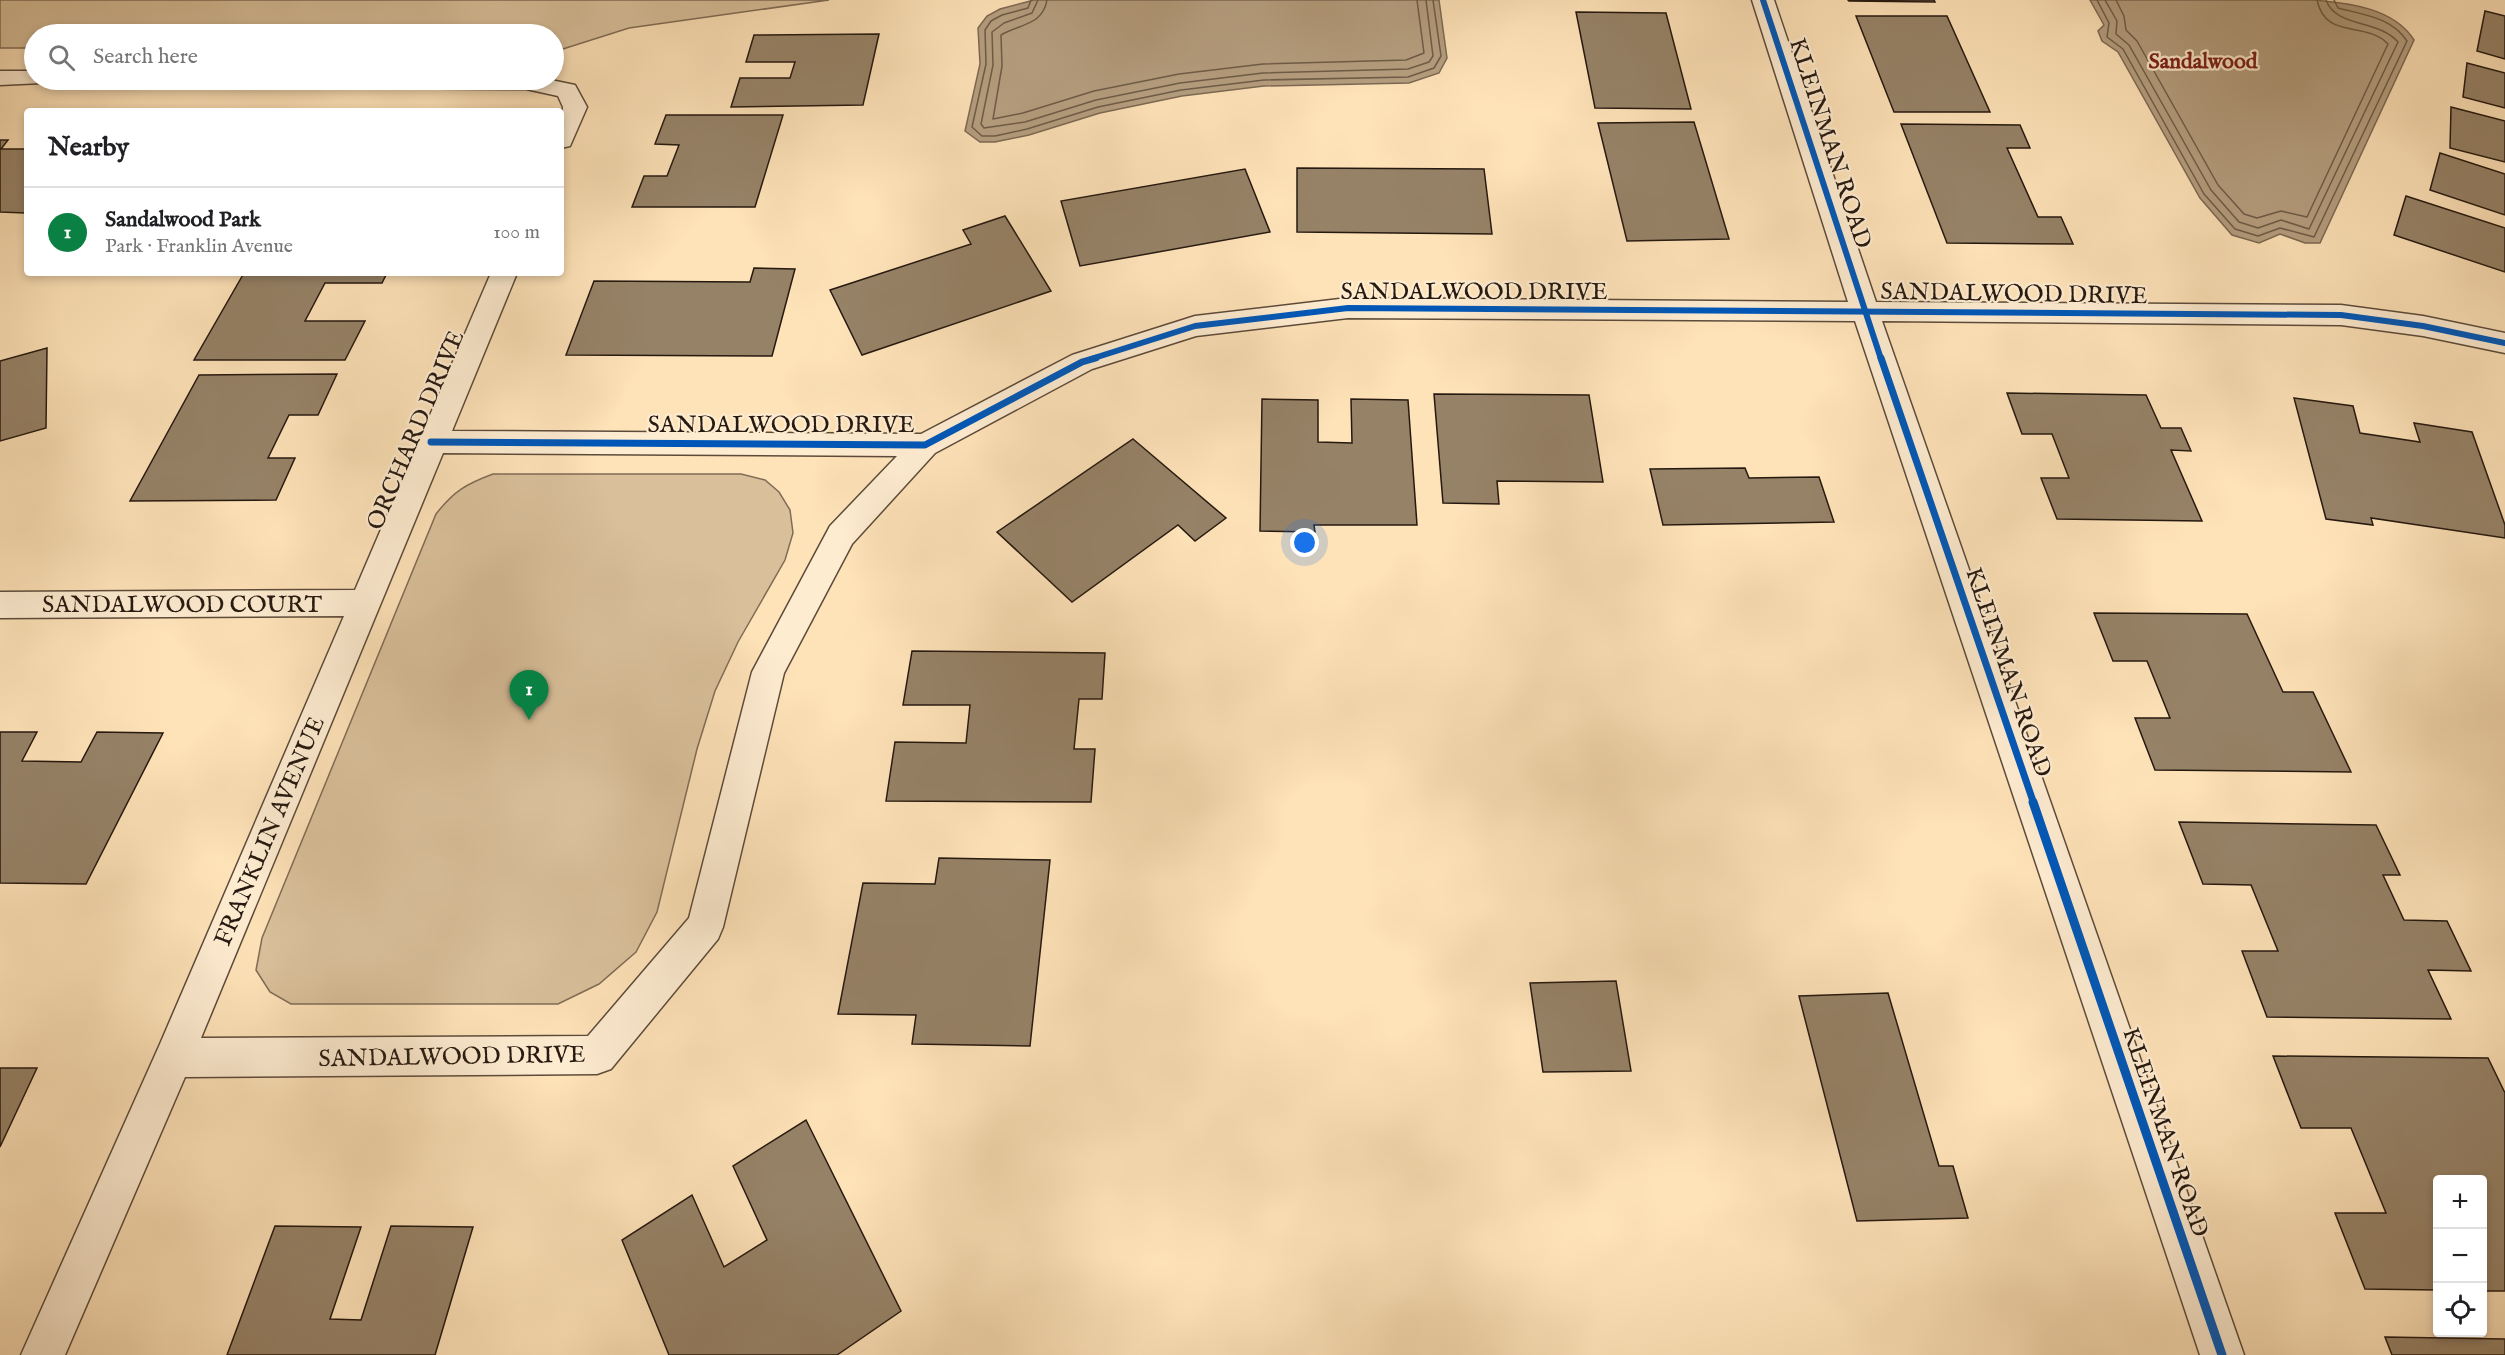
<!DOCTYPE html>
<html lang="en">
<head>
<meta charset="utf-8">
<style>
  :root { --surface:#fff; --page:#f6f6f6; --text:#202124; --muted:#757577; --line:#e0e0e0; --accent:#0b8043 }
  body { margin:0; font-family:"IM FELL English",serif; background:var(--page); color:var(--text) }
  .controls { position:absolute; right:18px; bottom:18px; display:grid; overflow:hidden; border-radius:6px; box-shadow:0 3px 9px #0003 }
  .controls button { width:54px; height:54px; display:grid; place-items:center; padding:0; border:0; border-bottom:2px solid var(--line); background:var(--surface); color:var(--text); font:30px sans-serif }
  .you { position:absolute; left:1305px; top:543px; width:21px; height:21px; margin:-15px; border:4px solid #fff; border-radius:50%; background:#1a73e8; box-shadow:0 0 0 9px #1a73e833 }
  .badge { display:grid; place-items:center; width:39px; height:39px; border-radius:50%; background:var(--accent); color:#fff; font-size:20px; font-weight:700 }
  .pin { position:absolute; translate:-50% -50px; filter:drop-shadow(0 2px 3px #0008) }
  .pin::after { content:''; position:absolute; top:32px; width:21px; height:18px; background:inherit; clip-path:polygon(0 0,100% 0,50% 100%) }
  .list { margin:0; padding:0; list-style:none }
  h2 { display:flex; justify-content:space-between; align-items:center; height:78px; margin:0; padding:0 24px; font-size:26px }
  h2 small { font-size:20px; font-weight:400; color:var(--muted) }
  .list li { display:grid; grid-template-columns:39px 1fr auto; gap:18px; align-items:center; box-sizing:border-box; height:90px; padding:0 24px; border-top:2px solid var(--line) }
  .list b { display:block; font-size:22px; white-space:nowrap }
  .list p { margin:0; font-size:20px; white-space:nowrap; color:var(--muted) }
  .list em { font-size:20px; font-style:normal; color:var(--muted) }
  .icon { flex:none; width:33px; height:33px; fill:none; stroke:currentColor; stroke-width:2; stroke-linecap:round; stroke-linejoin:round }
  .map { position:relative; flex:none; width:2505px; height:1355px; overflow:hidden }
  .search { position:absolute; background:var(--surface); box-shadow:0 3px 9px #0003; left:24px; top:24px; width:540px; height:66px; display:flex; align-items:center; gap:15px; box-sizing:border-box; padding:0 21px; border-radius:33px; color:var(--muted); font-size:22px }
  .panel { position:absolute; background:var(--surface); box-shadow:0 3px 9px #0003; left:24px; top:108px; width:540px; height:168px; border-radius:6px }
  .map>svg:first-child { display:block }
  .green { fill:#d9c09b; stroke:#806c56; stroke-width:1.5 }
  .water { fill:#b59e7f; stroke:#7c6953; stroke-width:1.5 }
  .lines { fill:none; stroke-linecap:round; stroke-linejoin:round }
  .shore { stroke:#6e5c48; stroke-width:1.5 }
  .building { fill:#968267; stroke:#261910; stroke-width:1.5 }
  .street-casing { stroke:#5c4b3a; stroke-width:3 }
  .street { fill:#feecd1; fill-rule:evenodd }
  .cycleway-far2-casing { stroke:#feecd1; stroke-width:9 }
  .cycleway-far1-casing { stroke:#feecd1; stroke-width:10 }
  .cycleway-casing { stroke:#feecd1; stroke-width:13 }
  .cycleway-far2 { stroke:#0057b8; stroke-width:6 }
  .cycleway-far1 { stroke:#0057b8; stroke-width:7 }
  .cycleway { stroke:#0057b8; stroke-width:9 }
  .labels { text-anchor:middle; stroke-width:4.5; stroke-linejoin:round; paint-order:stroke }
  .far-neighbourhood-label { font-size:22px; font-weight:bold; fill:#7a1f14; stroke:#feecd1 }
  .street-label { font-size:24px; fill:#261910; stroke:#feecd1 }
</style>
</head>
<body>
<div class="map">
<svg width="2505" height="1355" viewBox="0 0 2505 1355">
  <rect width="100%" height="100%" fill="#fee2b8"/>
  <filter id="stains"><feTurbulence type="fractalNoise" baseFrequency=".00333" numOctaves="4"/><feColorMatrix values="0 0 0 0 .2 0 0 0 0 .09 0 0 0 0 .02 0 0 0 .5 -.17"/></filter>
  <radialGradient id="worn" r=".72"><stop offset=".6" stop-color="#630" stop-opacity="0"/><stop offset="1" stop-color="#630" stop-opacity=".3"/></radialGradient>
  <!-- green -->
  <g class="green">
    <polygon points="0,0 829,0 629,28 563,49 554,49 554,34 34,34 34,48 0,48"/>
    <path d="M493,474H741L765,480L779,492L790,510L793,533L785,560L738,642L715,691L697,749L657,912L636,952L599,984L558,1004H291L270,992L256,970L262,938L436,514C454,491 466,484 493,474Z"/>
  </g>
  <!-- water -->
  <g class="water">
    <polygon points="1034,0 1439,0 1447,58 1439,73 1409,83 1264,86 1182,96 1100,113 1029,135 995,142 980,142 965,131 980,64 978,28 987,16 1000,9"/>
    <path d="M2090,0H2313C2349,3 2394,8 2414,40L2320,243H2305L2280,234L2259,243L2232,235L2200,198L2118,52L2102,41L2098,31L2104,25Z"/>
  </g>
  <g class="lines">
    <!-- shore -->
    <g class="shore">
      <polyline points="1031,0 1028,8 1002,15 991,21 985,30 986,64 972,127 982,136 995,136 1027,129 1098,107 1181,90 1264,80 1408,77 1434,68 1441,56 1433,0"/>
      <polyline points="1038,0 1032,13 1004,23 992,32 993,65 981,124 984,128 1025,122 1096,100 1180,83 1263,73 1408,69 1429,62 1433,56 1426,0"/>
      <path d="M1047,0C1043,25 1020,24 1001,35L1002,66L993,119L1023,113L1094,91L1179,74L1263,64L1406,60L1424,53L1417,0"/>
      <path d="M2097,0L2109,23L2107,37L2123,49L2204,194L2235,229L2258,236L2280,228L2314,237L2407,41C2391,17 2364,15 2338,8L2334,0"/>
      <path d="M2105,0L2117,21L2116,34L2129,45L2211,190L2239,222L2258,228L2281,220L2309,229L2398,42C2378,19 2336,28 2326,0"/>
      <path d="M2116,0L2124,16L2126,30L2137,41L2218,185L2244,214L2257,218L2281,211L2307,217L2388,44C2365,20 2326,41 2317,0"/>
    </g>
  </g>
  <!-- building -->
  <g class="building">
    <polygon points="1848,0 1934,0 1935,2 1849,1"/>
    <polygon points="2485,11 2505,16 2505,59 2477,51"/>
    <polygon points="1576,12 1666,13 1691,109 1595,108"/>
    <polygon points="1856,16 1947,16 1990,112 1894,112"/>
    <polygon points="879,34 863,105 731,107 740,78 790,78 795,62 746,62 754,35"/>
    <polygon points="2467,63 2505,73 2505,108 2463,97"/>
    <polygon points="2451,107 2505,121 2505,162 2450,148"/>
    <polygon points="666,115 783,115 755,207 632,207 644,176 667,176 679,145 655,144"/>
    <polygon points="1694,122 1729,239 1627,241 1598,123"/>
    <polygon points="1901,124 2020,125 2030,148 2007,148 2038,217 2061,217 2073,244 1947,243"/>
    <polygon points="0,140 8,140 1,149 27,149 27,210 25,213 0,212"/>
    <polygon points="2440,153 2505,174 2505,215 2430,190"/>
    <polygon points="1297,168 1484,169 1492,234 1297,232"/>
    <polygon points="1245,169 1270,232 1080,266 1061,201"/>
    <polygon points="2406,196 2505,228 2505,272 2394,235"/>
    <polygon points="1005,216 1051,291 862,355 830,290 971,244 963,230"/>
    <polygon points="754,268 795,269 772,356 566,355 594,281 750,282"/>
    <polygon points="244,273 387,273 382,283 325,283 305,321 365,321 345,360 194,360"/>
    <polygon points="47,348 46,428 0,441 0,361"/>
    <polygon points="337,374 318,415 289,415 268,458 295,458 276,500 130,501 199,375"/>
    <polygon points="2007,393 2146,395 2161,428 2181,428 2191,451 2171,450 2202,521 2057,519 2041,478 2069,478 2052,434 2022,434"/>
    <polygon points="1434,394 1589,395 1603,482 1497,481 1499,504 1443,503"/>
    <polygon points="2294,398 2353,406 2360,433 2420,442 2414,423 2472,432 2505,525 2505,538 2371,518 2373,525 2326,519"/>
    <polygon points="1262,399 1318,400 1318,442 1352,443 1351,399 1408,400 1417,525 1314,525 1315,532 1260,531"/>
    <polygon points="1133,439 1226,518 1195,541 1178,525 1072,602 997,532"/>
    <polygon points="1745,468 1749,478 1819,477 1834,522 1663,525 1650,469"/>
    <polygon points="2094,613 2247,614 2283,692 2313,692 2351,772 2155,770 2135,718 2170,718 2147,661 2113,661"/>
    <polygon points="912,651 1105,653 1102,699 1079,699 1074,749 1095,749 1091,802 886,801 895,742 966,743 970,705 903,705"/>
    <polygon points="0,732 37,732 22,761 81,762 97,732 163,733 86,884 0,883"/>
    <polygon points="2179,822 2376,825 2400,875 2383,875 2404,920 2447,921 2471,971 2428,970 2451,1019 2267,1017 2242,951 2278,951 2251,885 2203,884"/>
    <polygon points="939,858 1050,860 1030,1046 912,1044 916,1015 838,1014 863,883 935,884"/>
    <polygon points="1616,981 1631,1071 1543,1072 1530,983"/>
    <polygon points="1888,993 1939,1166 1953,1166 1968,1218 1857,1221 1799,996"/>
    <polygon points="2273,1056 2488,1058 2505,1093 2505,1291 2482,1291 2482,1180 2438,1180 2438,1290 2365,1289 2335,1213 2386,1213 2351,1128 2301,1128"/>
    <polygon points="0,1068 37,1068 0,1147"/>
    <polygon points="806,1120 901,1311 837,1355 669,1355 622,1240 692,1195 724,1267 767,1240 733,1166"/>
    <polygon points="275,1226 361,1227 330,1319 361,1320 391,1226 473,1227 435,1355 227,1355"/>
    <polygon points="2385,1337 2505,1339 2505,1355 2392,1355"/>
  </g>
  <g class="lines">
    <defs>
      <g id="street">
        <path d="M1752,0H1774L1876,302L2341,305L2423,316L2505,333V353L2423,336L2341,325L1882,321L2244,1355H2200L1855,321L1348,318L1196,336L1092,369L935,453L852,544L784,673L723,927L718,939L611,1069L597,1074L185,1077L65,1355H21L160,1044L344,616L0,618V592L355,590L491,273H517L452,431L921,434L1072,355L1195,316L1348,298L1848,302ZM443,453L897,456L830,526L752,672L689,918L588,1036L201,1038Z"/>
        <polygon points="0,71 34,71 34,80 45,80 42,83 0,85"/>
        <polygon points="189,80 551,80 575,85 587,107 570,146 561,148 563,107 558,96 526,89 201,87 193,85"/>
      </g>
    </defs>
    <!-- street casing -->
    <use href="#street" class="street-casing"/>
    <!-- street -->
    <use href="#street" class="street"/>
    <defs>
      <g id="cycleway-far2">
        <polyline points="1763,0 1881,359"/>
        <polyline points="1091,359 1195,326 1348,308 2341,315 2423,326 2505,343"/>
      </g>
      <g id="cycleway-far1">
        <polyline points="1881,358 2034,804"/>
        <polyline points="431,442 925,445 1082,362 1096,358"/>
      </g>
      <polyline id="cycleway" points="2033,802 2222,1355"/>
    </defs>
    <!-- cycleway-far2 casing -->
    <use href="#cycleway-far2" class="cycleway-far2-casing"/>
    <!-- cycleway-far1 casing -->
    <use href="#cycleway-far1" class="cycleway-far1-casing"/>
    <!-- cycleway casing -->
    <use href="#cycleway" class="cycleway-casing"/>
    <!-- cycleway-far2 -->
    <use href="#cycleway-far2" class="cycleway-far2"/>
    <!-- cycleway-far1 -->
    <use href="#cycleway-far1" class="cycleway-far1"/>
    <!-- cycleway -->
    <use href="#cycleway" class="cycleway"/>
  </g>
  <g class="labels">
    <!-- far-neighbourhood labels -->
    <g class="far-neighbourhood-label">
      <text x="2203" y="68">Sandalwood</text>
    </g>
    <!-- street labels -->
    <g class="street-label">
      <text transform="translate(1831 143) rotate(72)" y="8">KLEINMAN ROAD</text>
      <text x="1474" y="299">SANDALWOOD DRIVE</text>
      <text transform="translate(2014 293) rotate(1)" y="8">SANDALWOOD DRIVE</text>
      <text x="781" y="432">SANDALWOOD DRIVE</text>
      <text transform="translate(415 430) rotate(-67)" y="8">ORCHARD DRIVE</text>
      <text x="182" y="612">SANDALWOOD COURT</text>
      <text transform="translate(2009 672) rotate(71)" y="8">KLEINMAN ROAD</text>
      <text transform="translate(269 831) rotate(-67)" y="8">FRANKLIN AVENUE</text>
      <text transform="translate(452 1056) rotate(-1)" y="8">SANDALWOOD DRIVE</text>
      <text transform="translate(2166 1132) rotate(71)" y="8">KLEINMAN ROAD</text>
    </g>
  </g>
  <rect width="100%" height="100%" filter="url(#stains)"/>
  <rect width="100%" height="100%" fill="url(#worn)"/>
</svg>
<div class="controls">
<button>+</button>
<button>−</button>
<button><svg class="icon" aria-label="locate" viewBox="0 0 24 24"><circle cx="12" cy="12" r="6"/><path d="M12 2v4M12 18v4M2 12h4M18 12h4"/></svg></button>
</div>
<div class="you"></div>
<div class="pin badge" style="left:529px;top:720px">1</div>
<div class="search"><svg class="icon" aria-label="search" viewBox="0 0 24 24"><circle cx="10" cy="10" r="6"/><path d="M15 15l6 6"/></svg>Search here</div>
<section class="panel">
<h2>Nearby<small></small></h2>
<ul class="list">
<li><span class="badge">1</span><div><b>Sandalwood Park</b><p>Park · Franklin Avenue</p></div><em>100 m</em></li>
</ul>
</section>
</div>
</body>
</html>
